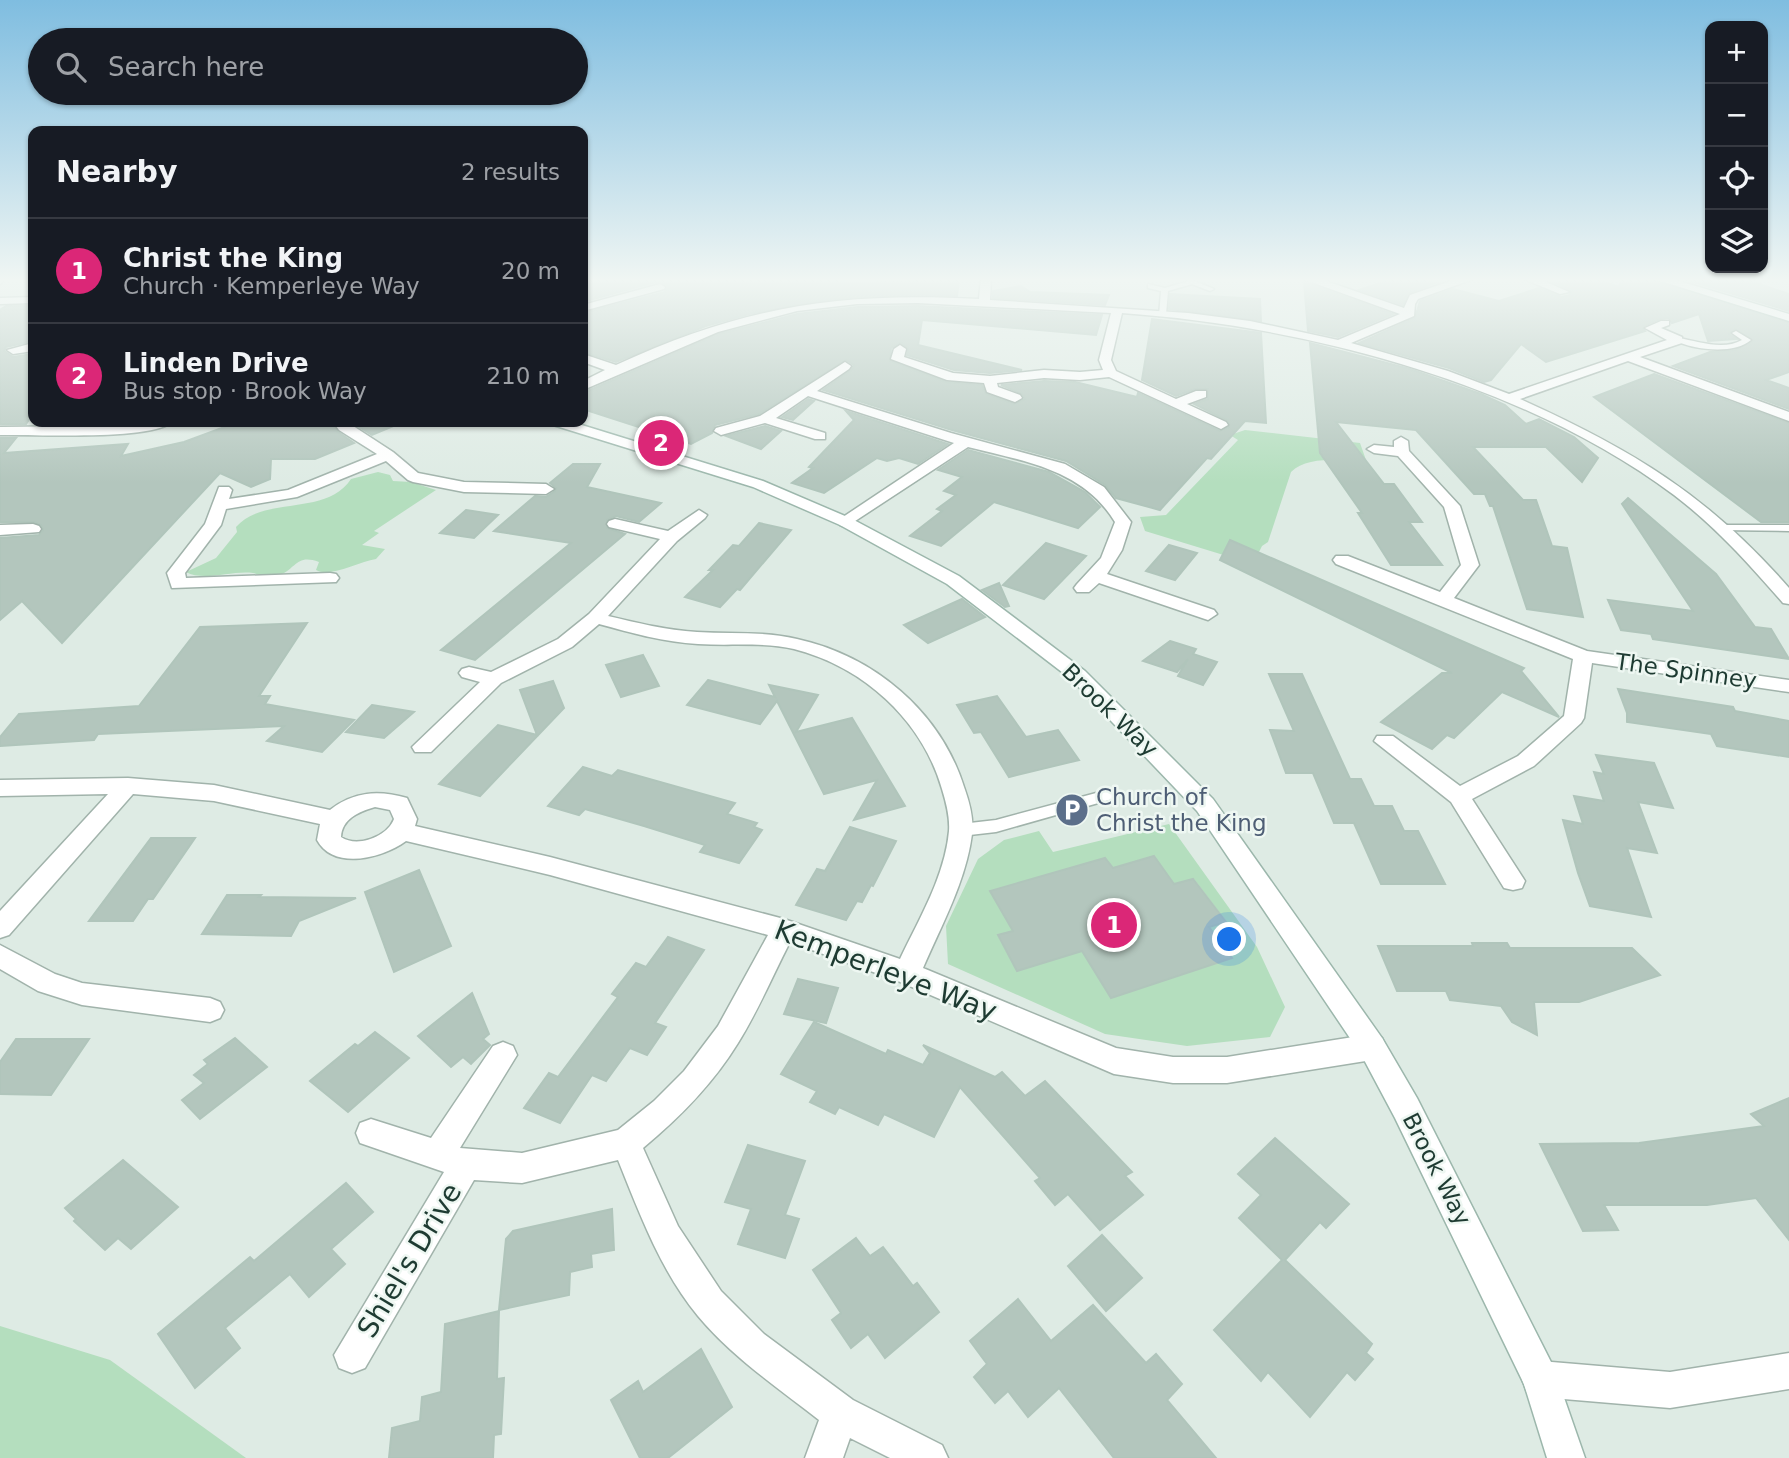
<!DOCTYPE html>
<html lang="en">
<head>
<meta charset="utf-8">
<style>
  :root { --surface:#171b24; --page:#242831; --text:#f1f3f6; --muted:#9ea1a6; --line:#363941; --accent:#db2777 }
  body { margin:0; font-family:"DejaVu Sans",sans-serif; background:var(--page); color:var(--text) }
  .controls { position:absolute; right:21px; top:21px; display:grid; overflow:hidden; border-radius:14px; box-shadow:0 2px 5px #0004 }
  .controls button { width:63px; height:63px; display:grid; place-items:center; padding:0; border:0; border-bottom:2px solid var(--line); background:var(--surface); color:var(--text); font:35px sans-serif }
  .you { position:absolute; left:1230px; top:940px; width:24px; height:24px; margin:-18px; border:5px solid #fff; border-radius:50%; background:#1a73e8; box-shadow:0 0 0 10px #1a73e833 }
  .badge { display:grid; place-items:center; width:46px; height:46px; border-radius:50%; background:var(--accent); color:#fff; font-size:23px; font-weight:700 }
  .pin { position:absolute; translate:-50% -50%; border:4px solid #fff; box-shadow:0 2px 7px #0006 }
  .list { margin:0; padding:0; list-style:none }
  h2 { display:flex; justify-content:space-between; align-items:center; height:91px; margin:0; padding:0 28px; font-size:30px }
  h2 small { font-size:23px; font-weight:400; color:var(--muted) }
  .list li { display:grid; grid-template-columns:46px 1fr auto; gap:21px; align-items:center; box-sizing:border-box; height:105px; padding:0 28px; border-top:2px solid var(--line) }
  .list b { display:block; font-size:26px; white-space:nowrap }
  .list p { margin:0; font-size:23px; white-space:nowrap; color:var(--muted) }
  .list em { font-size:23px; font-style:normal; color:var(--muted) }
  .icon { flex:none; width:38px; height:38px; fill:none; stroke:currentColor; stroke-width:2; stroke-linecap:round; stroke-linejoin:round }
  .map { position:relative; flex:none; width:1789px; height:1458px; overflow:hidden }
  .search { position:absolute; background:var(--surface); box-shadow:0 2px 5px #0004; left:28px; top:28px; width:560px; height:77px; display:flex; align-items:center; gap:18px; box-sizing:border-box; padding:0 24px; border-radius:38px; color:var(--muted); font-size:26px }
  .panel { position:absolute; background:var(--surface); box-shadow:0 2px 5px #0004; left:28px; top:126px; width:560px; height:301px; border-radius:14px }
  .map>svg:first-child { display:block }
  .green { fill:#b4debe; fill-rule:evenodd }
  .building { fill:#b3c6bd; stroke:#b0c5bb; stroke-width:2 }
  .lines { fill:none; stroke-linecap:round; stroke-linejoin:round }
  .lane-casing { stroke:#a1b3ab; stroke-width:3 }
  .street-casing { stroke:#a1b3ab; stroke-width:3 }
  .secondary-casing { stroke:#9cb7ac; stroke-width:3 }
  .lane { fill:#fff; fill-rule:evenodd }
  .street { fill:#fff; fill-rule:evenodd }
  .secondary { fill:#fff; fill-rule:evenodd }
  .labels { text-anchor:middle; stroke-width:5; stroke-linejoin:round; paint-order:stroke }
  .street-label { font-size:23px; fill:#1e3b32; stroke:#eef7f2 }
  .service-label { font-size:23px; fill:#4e5e75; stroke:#eef7f2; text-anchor:start }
  .near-street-label { font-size:28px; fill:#1e3b32; stroke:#eef7f2 }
</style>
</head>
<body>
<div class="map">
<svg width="1789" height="1458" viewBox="0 0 1789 1458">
  <rect width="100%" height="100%" fill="#deebe4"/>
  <!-- green -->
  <g class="green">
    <path d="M1245,430L1360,443L1366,460C1344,461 1307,455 1291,472L1268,542L1262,546L1253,564L1145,531L1140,517L1166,515L1238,440L1230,435Z"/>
    <path d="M378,472L390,475L393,481L411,482L436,490L374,531L379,533L362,545L385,549L376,559C358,562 330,578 316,570L319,562C296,554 297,568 280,575C269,579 263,575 253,573C232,570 204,582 186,572L216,558L237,532L236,527C264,495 326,517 351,479Z"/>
    <path d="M1169,824L1257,947L1285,1007L1270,1037L1187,1046L1105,1034L948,964L946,926L978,859L1004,840L1039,831L1053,852ZM1154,857L1174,884L1194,879L1226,921L1209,927L1232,958L1111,998L1082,951L1017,971L998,936L1013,931L991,891L1105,858L1113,868Z"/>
    <polygon points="0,1326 110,1360 246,1458 0,1458"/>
  </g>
  <!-- building -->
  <g class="building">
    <polygon points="583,278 843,278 844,283 959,280 957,296 836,299 749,314 706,326 616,362 583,352 583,313 665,292 668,286 659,281 583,302"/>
    <polygon points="1395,278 1419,278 1435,283 1409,293 1403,305 1359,290"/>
    <polygon points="1570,278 1590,278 1620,287 1621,278 1649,278 1789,323 1789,372 1766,380 1789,388 1789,409 1673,366 1710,352 1735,350 1753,341 1735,329 1729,334 1737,339 1708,341 1699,314 1672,323 1669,318 1660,319 1644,326 1643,329 1645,331 1546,362 1521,344 1491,380 1484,382 1449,368 1359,343 1415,318 1420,301 1453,289 1499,301 1539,288 1561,297 1570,295 1571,291 1555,283"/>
    <polygon points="1680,278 1741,278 1789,294 1789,311"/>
    <polygon points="1304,282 1393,314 1338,337 1308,331"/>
    <polygon points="1021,286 1030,292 1109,295 1105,305 993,298 993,291"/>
    <polygon points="1170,294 1260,299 1261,321 1169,309"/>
    <polygon points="6,306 33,306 33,341 6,347 4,351 13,357 33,354 33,414 26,424 0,424 0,310"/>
    <polygon points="918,306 1102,315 1096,335 922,320 918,345 1022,370 990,373 954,370 907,355 908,348 901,343 891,348 890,361 946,382 982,385 986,394 1014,404 1025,399 1022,394 1001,385 1044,381 1075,382 1137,397 1138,393 1220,431 1229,427 1228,421 1194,404 1208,399 1208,389 1195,389 1176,396 1142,380 1152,319 1261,333 1266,423 1245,421 1211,459 1207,458 1160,510 1116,498 1105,485 1066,461 952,430 823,390 851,370 854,365 846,360 759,414 715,425 712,433 691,444 583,409 583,393 719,334 797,314 857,307"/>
    <polygon points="1310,343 1410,369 1481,394 1505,405 1526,424 1539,419 1574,437 1598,458 1582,482 1546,447 1473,447 1523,500 1536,500 1552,546 1567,548 1583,617 1527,609 1493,506 1490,506 1485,494 1474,494 1416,430 1336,422 1384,484 1394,484 1422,522 1409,522 1442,565 1391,565 1358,513 1362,513 1320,453"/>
    <polygon points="1654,374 1789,423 1789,522 1761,522 1594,397"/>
    <polygon points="808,399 814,401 793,420 782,417"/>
    <polygon points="846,411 948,444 918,464 899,458 887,461 877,458 824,493 792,483 813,468 809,467 854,420"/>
    <polygon points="238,422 330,422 338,432 354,443 315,459 271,459 270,479 251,487 220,473 62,643 22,601 0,620 0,538 39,535 43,530 41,525 34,522 0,522 0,438 16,438 4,453 128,444 121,456 184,442"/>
    <polygon points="351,422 403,422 372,435"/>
    <polygon points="765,426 781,431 761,449 726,436"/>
    <polygon points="968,450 1049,472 1085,492 1100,507 1078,528 994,502 941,546 910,536 942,511 937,509 956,495 944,491 962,477 938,470"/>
    <polygon points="573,464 600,464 587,487 661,503 639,522 616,516 607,520 607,528 625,534 475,660 441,650 571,543 494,531 535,496 546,497 555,491 556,488 550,483"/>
    <polygon points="1628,498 1716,574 1755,627 1771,629 1789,659 1653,639 1651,634 1621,630 1608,600 1693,611 1622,504"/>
    <polygon points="466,510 498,515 474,538 440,533"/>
    <polygon points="759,523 791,530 740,590 737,589 720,607 685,597 713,570 709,570 733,545 739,546"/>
    <polygon points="1230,540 1524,668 1521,671 1559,717 1502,692 1454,738 1447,735 1432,749 1381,722 1442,673 1452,673 1220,560"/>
    <polygon points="1046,543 1086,556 1044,599 1003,585"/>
    <polygon points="1169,545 1197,553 1175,580 1146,571"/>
    <polygon points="999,583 1009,606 1005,607 982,590"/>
    <polygon points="962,599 985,617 928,643 904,625"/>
    <polygon points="307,623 259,696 270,696 265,704 354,720 322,752 267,741 284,726 98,734 94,740 0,746 0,737 19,714 139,706 200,627"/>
    <polygon points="1170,641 1196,649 1193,654 1217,662 1203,685 1178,676 1188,659 1177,672 1143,661"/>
    <polygon points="643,655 659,686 621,697 606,665"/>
    <polygon points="1269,674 1302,674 1350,779 1361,779 1374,806 1392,806 1404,831 1418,831 1445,884 1381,884 1354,823 1334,823 1313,773 1286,773 1270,730 1294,731"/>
    <polygon points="708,680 775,697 769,685 818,695 796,732 852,718 905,806 854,820 877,780 824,794 777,701 760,724 687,705"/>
    <polygon points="553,681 564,708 480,796 439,784 498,725 537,735 520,690"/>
    <polygon points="1618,689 1733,707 1735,711 1789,721 1789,757 1717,746 1711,734 1627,722 1627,713"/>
    <polygon points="997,696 1026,737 1058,730 1079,760 1009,777 981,732 974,733 957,705"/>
    <polygon points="372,705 414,712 384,738 346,732"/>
    <polygon points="1596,755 1654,763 1673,808 1638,802 1657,853 1627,848 1651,917 1590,906 1578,873 1563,820 1583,824 1574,796 1604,801 1594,772 1604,774"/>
    <polygon points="583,767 612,776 618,770 735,803 727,814 757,823 754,827 762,830 739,863 700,852 705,845 644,826 585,809 579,815 548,806"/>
    <polygon points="850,827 896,841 873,886 871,885 862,902 857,901 846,920 796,905 817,869 825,871"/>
    <polygon points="151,838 195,838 153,899 148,899 133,921 89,921"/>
    <polygon points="1154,856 1174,884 1193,879 1226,922 1209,927 1232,958 1111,998 1082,951 1017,971 998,935 1013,931 990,891 1105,858 1113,868"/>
    <polygon points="419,870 451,946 394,972 365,892"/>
    <polygon points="227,895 261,895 259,897 356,898 299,921 291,936 202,934"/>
    <polygon points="668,937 704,950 655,1023 666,1027 647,1055 630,1048 606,1081 592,1075 560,1123 524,1108 549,1073 558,1077 618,997 612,994 636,963 646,967"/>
    <polygon points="1472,943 1507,943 1510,948 1632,948 1660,975 1579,1002 1534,1002 1537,1035 1512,1022 1501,1006 1450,1000 1446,991 1397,991 1378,946 1473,946"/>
    <polygon points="798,979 838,988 826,1023 784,1014"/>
    <polygon points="472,993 489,1034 483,1039 490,1045 471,1064 463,1057 451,1067 418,1036"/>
    <polygon points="814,1022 886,1054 888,1050 923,1065 930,1053 923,1045 995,1077 1002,1072 1025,1096 1045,1081 1132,1172 1125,1176 1143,1195 1100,1230 1068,1194 1055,1205 1035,1181 1040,1178 960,1087 934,1137 884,1114 878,1125 839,1107 835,1114 810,1102 817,1091 781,1074"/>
    <polygon points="375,1032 409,1058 348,1112 310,1081 355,1044 358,1046"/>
    <polygon points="235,1038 267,1067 200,1119 182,1100 204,1083 194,1075 208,1064 204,1060"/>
    <polygon points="16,1039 89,1039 51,1095 0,1094 0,1062"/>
    <polygon points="1789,1098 1789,1240 1756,1198 1707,1205 1604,1205 1618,1230 1583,1231 1540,1144 1639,1143 1764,1126 1751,1114"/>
    <polygon points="1275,1138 1349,1204 1326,1228 1320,1222 1285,1260 1372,1344 1366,1353 1373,1359 1355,1380 1347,1372 1310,1417 1268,1372 1261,1381 1214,1330 1282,1260 1239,1218 1261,1195 1238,1174"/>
    <polygon points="748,1145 805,1161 785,1215 799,1219 785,1258 738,1244 751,1209 725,1202"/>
    <polygon points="123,1160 178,1207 131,1249 118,1238 105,1250 74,1221 76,1219 65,1208"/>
    <polygon points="346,1183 373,1212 331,1249 345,1264 309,1297 290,1274 225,1328 240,1348 195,1388 158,1334 250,1257 254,1261"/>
    <polygon points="612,1209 614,1250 591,1254 592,1267 570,1272 569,1295 499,1310 506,1239 513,1231"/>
    <polygon points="1102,1235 1142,1278 1106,1311 1068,1266"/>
    <polygon points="856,1238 870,1256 883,1247 913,1286 917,1283 939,1312 885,1358 868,1334 851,1348 832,1320 841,1313 813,1270"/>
    <polygon points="1018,1299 1051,1341 1093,1305 1146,1363 1156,1354 1182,1384 1167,1400 1216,1458 1114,1458 1059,1388 1028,1417 1008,1391 995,1403 974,1377 987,1364 970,1341"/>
    <polygon points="499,1311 497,1379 504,1378 501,1434 494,1435 493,1458 389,1458 392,1428 420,1421 422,1397 441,1392 445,1324"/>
    <polygon points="701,1349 732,1407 668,1458 640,1458 611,1400 638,1381 643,1392"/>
  </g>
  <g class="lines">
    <defs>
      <g id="lane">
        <polygon points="1749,278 1758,278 1755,280"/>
        <polygon points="1192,280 1214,289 1210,291 1192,284 1168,291 1166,314 1159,316 1161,291 1148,288 1148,284 1165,288"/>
        <path d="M1736,331L1751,340C1734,355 1693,350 1674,340L1678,338C1698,341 1723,351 1742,340L1732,333Z"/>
        <polygon points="1723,525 1789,525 1789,531 1719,530 1719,526"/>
        <polygon points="1111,789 1116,790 1118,794 1116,798 996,832 961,836 956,834 953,830 956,826 961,824 996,820"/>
      </g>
      <g id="street">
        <polygon points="0,278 7,278 0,284"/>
        <path d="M981,278H991L990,300L1188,313L1250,321L1338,340L1400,314L1300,278H1317L1404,308L1410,295L1459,278H1476L1418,299L1415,304L1414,316L1351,343L1448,371L1509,394L1667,340L1645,328L1661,321H1669V325L1661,328L1682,337V343L1640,357L1789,412V421L1628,361L1520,399C1631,449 1708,495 1789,588V604L1783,603C1749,564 1715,526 1674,495C1524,383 1306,326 1122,313L1111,360L1116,371L1176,399L1196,391H1206V397L1187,404L1226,422L1228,425L1221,429L1109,377L1080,380L1044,378L997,383L998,387L1020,395L1022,398L1015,402L987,392L984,383L947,380L891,359L894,349L900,345L906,349L904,357L953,373L990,376L1044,370L1080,372L1103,370L1099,360L1111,313L918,303L857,304L797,311L718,332L583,390V381L605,370L583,362V354L616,365C744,306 838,292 979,299Z"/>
        <polygon points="1521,278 1537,278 1569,292 1560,294"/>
        <polygon points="660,284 665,287 664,289 583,311 583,305"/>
        <polygon points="33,297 33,303 0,304 0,298"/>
        <polygon points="33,343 33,351 13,354 7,350"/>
        <path d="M845,362L851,366L849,369L817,391L951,433L1065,464L1104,487L1131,522L1122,550L1107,574L1214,610L1217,614L1208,620L1202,618L1099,583L1089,592H1077L1074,588L1077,584L1101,558L1115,522C1083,469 1023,461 968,447L846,527L840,525L838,522L840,519L954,443L808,396L776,418L825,433V439H815L765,423L721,435L714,431L716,428L760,416Z"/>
        <path d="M146,422H172C150,441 33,434 0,435V427L103,426Z"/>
        <polygon points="333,422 347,422 393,452 418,473 464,482 546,484 554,489 546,494 464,492 413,482 408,480 386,461 297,497 226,509 221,525 185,573 186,578 330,573 336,574 339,578 336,582 172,588 167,573 205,524 219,487 229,487 232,490 229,499 288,490 377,454 339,430"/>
        <polygon points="1401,437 1408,441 1409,451 1460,506 1479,565 1454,598 1587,651 1789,680 1789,692 1592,663 1584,718 1581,723 1534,766 1472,799 1525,881 1522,888 1513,890 1504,888 1451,802 1374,741 1377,736 1393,736 1460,786 1518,756 1564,716 1573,659 1336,564 1333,560 1336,556 1348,556 1440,592 1461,565 1444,507 1398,456 1374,453 1367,449 1374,445 1394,447 1394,441"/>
        <path d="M699,510L707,515L705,518L677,541L608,616C638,623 666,630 697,632C730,634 764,631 797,639C874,656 940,711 964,787C969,801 974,818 972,834C966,881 942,924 923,968L1116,1048L1173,1057H1227L1372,1034L1382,1038L1386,1047L1382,1056L1372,1060L1227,1083H1173L1114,1074L898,981L790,942C773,975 758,1011 738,1043C713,1084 679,1118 643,1148L678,1226L721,1291L764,1334L853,1400L942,1445L948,1458H890L850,1438L843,1458H805L819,1420C777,1387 732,1357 698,1316C660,1270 640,1214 618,1160L522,1183L474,1180L365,1368L352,1373L339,1368L334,1355L444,1172L360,1143L356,1133L360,1123L371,1119L431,1138L493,1046L503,1042L513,1046L517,1055L460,1148L522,1153L618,1130L654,1101L684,1071L718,1026L768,935L550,875L406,841C383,858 334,871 317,840L320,824L214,801L133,794L9,935L0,938V911L108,794L0,796V780L128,778L214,785L330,810C354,791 379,790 407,798L417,819L415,826L550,857L784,919L900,959C919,919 945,876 949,831C950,817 946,802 942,789C922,720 864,667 794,649C763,642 730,646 698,644C664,642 632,633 599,624L572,647L501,683L431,752H415L412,747L480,682L462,677L459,673L462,669L469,667L491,672L558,639L589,614L660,539L609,527L607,524L609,521L615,519L668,531ZM375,807L390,810L394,819C387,837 357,848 341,837C342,819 358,812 375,807Z"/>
        <polygon points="33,524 39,526 41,529 39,532 0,535 0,525"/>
        <polygon points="0,945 55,974 82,983 210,998 220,1002 224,1010 220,1018 210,1022 82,1005 38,991 0,969"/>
        <polygon points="1789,1353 1789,1389 1670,1408 1540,1397 1527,1392 1522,1379 1527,1366 1540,1361 1670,1372"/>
      </g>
      <g id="secondary">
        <polygon points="1651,278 1669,278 1789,314 1789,321"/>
        <polygon points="551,422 572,422 763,481 852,519 959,576 1085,671 1213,799 1382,1038 1417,1098 1553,1366 1585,1458 1547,1458 1524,1384 1395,1118 1362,1056 1197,811 1071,679 947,584 840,525 753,487 553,425"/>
      </g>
    </defs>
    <!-- lane casing -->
    <use href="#lane" class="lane-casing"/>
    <!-- street casing -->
    <use href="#street" class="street-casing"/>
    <!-- secondary casing -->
    <use href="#secondary" class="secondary-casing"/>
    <!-- lane -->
    <use href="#lane" class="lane"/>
    <!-- street -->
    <use href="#street" class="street"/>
    <!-- secondary -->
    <use href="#secondary" class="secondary"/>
  </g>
  <!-- sky -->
  <linearGradient id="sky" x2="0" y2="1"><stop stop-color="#7fbde0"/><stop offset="0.58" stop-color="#f0f6f3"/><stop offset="1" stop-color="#f0f6f3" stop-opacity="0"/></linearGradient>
  <rect width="1789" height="483" fill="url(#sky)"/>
  <!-- icons -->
  <defs>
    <symbol id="parking-disc" viewBox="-11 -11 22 22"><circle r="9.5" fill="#5c6f8a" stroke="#eef7f2"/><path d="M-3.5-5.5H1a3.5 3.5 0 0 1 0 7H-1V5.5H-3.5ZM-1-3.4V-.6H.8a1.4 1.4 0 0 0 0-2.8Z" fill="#fff"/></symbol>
  </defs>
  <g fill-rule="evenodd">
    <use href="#parking-disc" x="1053" y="791" width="38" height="38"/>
  </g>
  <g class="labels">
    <!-- street labels -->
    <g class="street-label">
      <text transform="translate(1686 671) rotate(8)" y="8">The Spinney</text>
      <text transform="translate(1110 710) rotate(44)" y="8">Brook Way</text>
      <text transform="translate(1437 1169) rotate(63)" y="8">Brook Way</text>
    </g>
    <!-- service labels -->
    <g class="service-label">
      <text x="1096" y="805">Church of<tspan x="1096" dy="26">Christ the King</tspan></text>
    </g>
    <!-- near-street labels -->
    <g class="near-street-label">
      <text transform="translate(886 970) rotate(21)" y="10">Kemperleye Way</text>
      <text transform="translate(409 1260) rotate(-59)" y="10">Shiel's Drive</text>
    </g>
  </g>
</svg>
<div class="controls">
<button>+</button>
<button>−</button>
<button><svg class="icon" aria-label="locate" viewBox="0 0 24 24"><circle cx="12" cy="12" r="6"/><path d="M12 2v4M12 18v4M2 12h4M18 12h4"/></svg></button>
<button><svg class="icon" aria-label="layers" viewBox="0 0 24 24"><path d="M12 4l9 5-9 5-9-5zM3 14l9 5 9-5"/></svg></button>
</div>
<div class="you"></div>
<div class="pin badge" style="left:1114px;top:925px">1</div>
<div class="pin badge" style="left:661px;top:443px">2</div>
<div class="search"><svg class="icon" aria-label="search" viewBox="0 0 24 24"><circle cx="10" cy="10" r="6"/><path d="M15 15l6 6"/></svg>Search here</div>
<section class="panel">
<h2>Nearby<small>2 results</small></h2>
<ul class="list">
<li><span class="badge">1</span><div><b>Christ the King</b><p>Church · Kemperleye Way</p></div><em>20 m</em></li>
<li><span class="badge">2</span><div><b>Linden Drive</b><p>Bus stop · Brook Way</p></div><em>210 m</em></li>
</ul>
</section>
</div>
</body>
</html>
